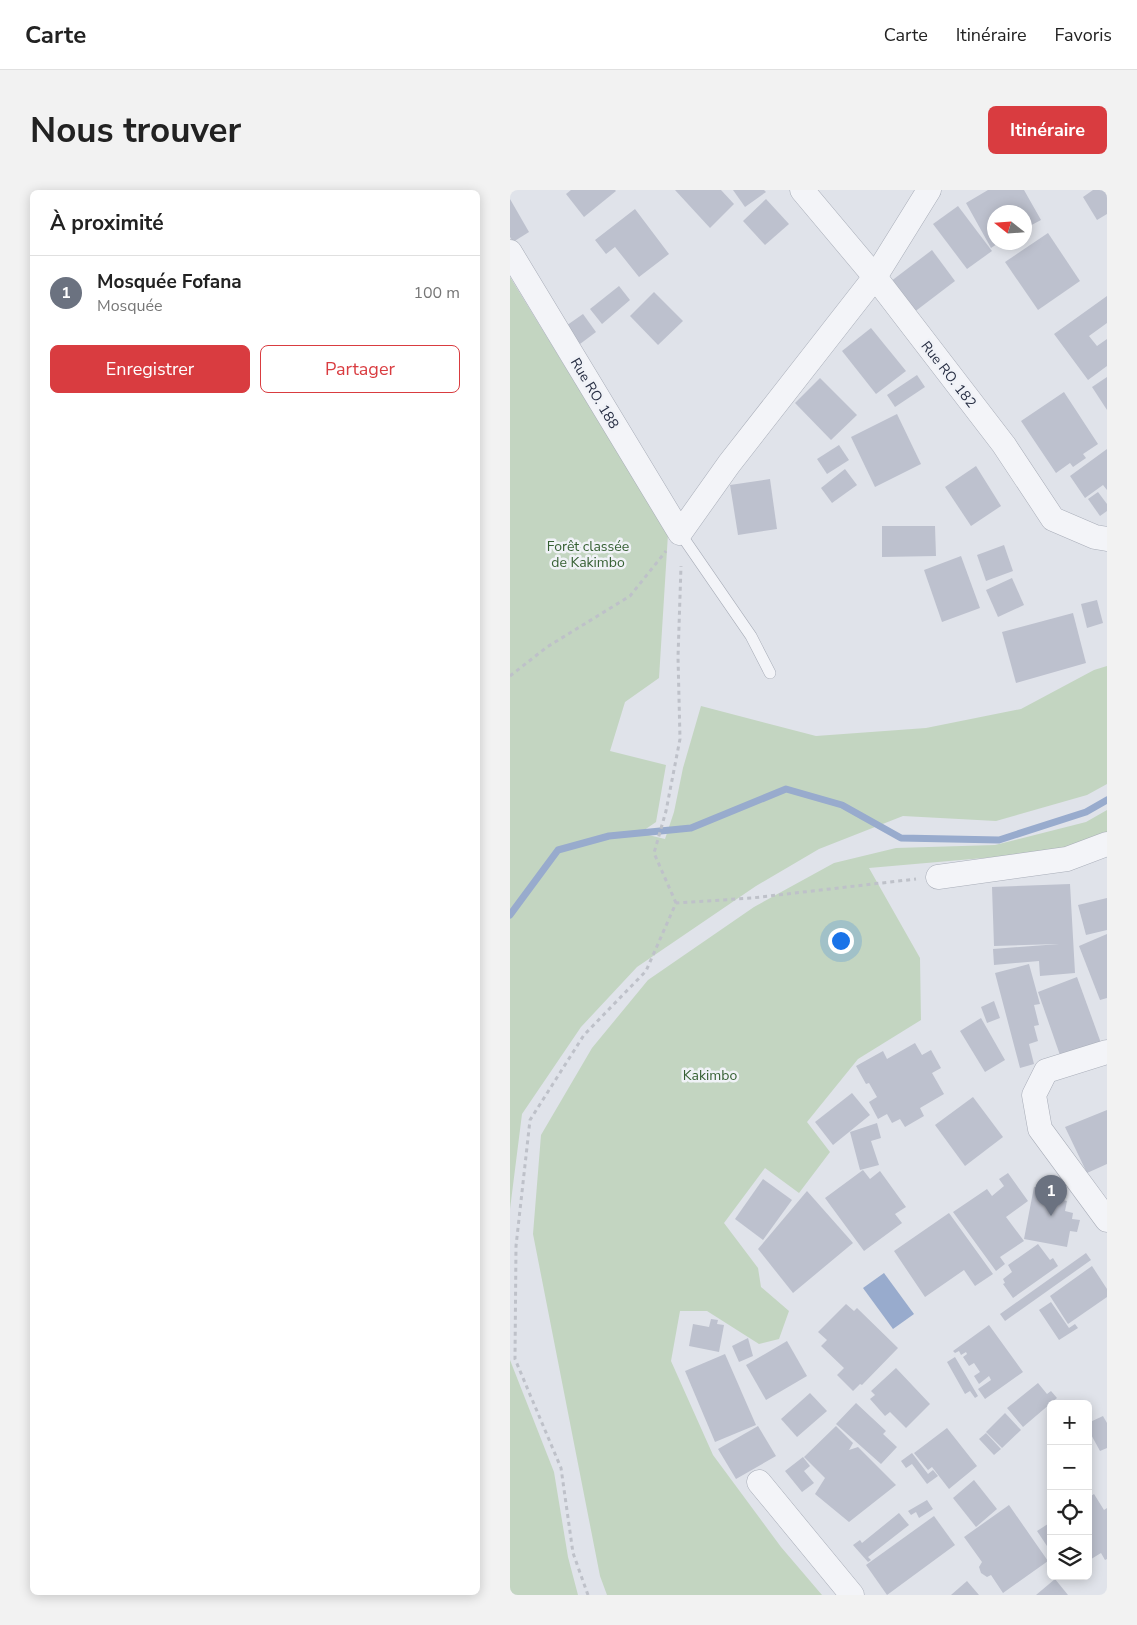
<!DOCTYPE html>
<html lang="fr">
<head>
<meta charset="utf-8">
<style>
  :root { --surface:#fff; --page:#f2f2f2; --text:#222; --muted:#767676; --line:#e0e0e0; --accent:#d93c40 }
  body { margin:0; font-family:"Nunito Sans",sans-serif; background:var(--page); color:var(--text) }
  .controls { position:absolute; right:15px; bottom:15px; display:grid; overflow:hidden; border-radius:8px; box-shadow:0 2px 12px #0003 }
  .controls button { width:45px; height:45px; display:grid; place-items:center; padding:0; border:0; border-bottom:1px solid var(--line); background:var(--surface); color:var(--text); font:25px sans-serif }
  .compass { position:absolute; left:477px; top:15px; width:45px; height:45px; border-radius:50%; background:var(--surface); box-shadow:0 2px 12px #0003; rotate:287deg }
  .you { position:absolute; left:330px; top:750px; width:18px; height:18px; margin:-12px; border:4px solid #fff; border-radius:50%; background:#1a73e8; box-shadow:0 0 0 8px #1a73e833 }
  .badge { display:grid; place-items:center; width:32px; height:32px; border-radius:50%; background:var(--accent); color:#fff; font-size:16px; font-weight:700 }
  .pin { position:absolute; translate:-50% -41px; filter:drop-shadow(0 1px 2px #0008) }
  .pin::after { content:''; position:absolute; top:26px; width:18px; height:15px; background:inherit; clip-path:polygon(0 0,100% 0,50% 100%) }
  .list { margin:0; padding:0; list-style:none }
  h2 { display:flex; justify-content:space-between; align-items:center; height:65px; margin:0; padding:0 20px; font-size:21px }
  h2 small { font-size:16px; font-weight:400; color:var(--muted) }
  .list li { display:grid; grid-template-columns:32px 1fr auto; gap:15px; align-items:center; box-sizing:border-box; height:75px; padding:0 20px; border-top:1px solid var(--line) }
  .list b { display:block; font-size:19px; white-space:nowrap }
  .list p { margin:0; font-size:16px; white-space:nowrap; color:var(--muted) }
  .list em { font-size:16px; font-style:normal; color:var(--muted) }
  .actions { display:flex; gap:10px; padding:15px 20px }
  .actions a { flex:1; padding:11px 0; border:1px solid var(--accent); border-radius:8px; text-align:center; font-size:18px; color:var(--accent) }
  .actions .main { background:var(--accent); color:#fff }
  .icon { flex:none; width:28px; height:28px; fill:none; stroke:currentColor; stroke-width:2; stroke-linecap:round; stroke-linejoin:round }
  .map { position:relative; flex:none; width:597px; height:1405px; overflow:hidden; border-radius:8px }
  header { display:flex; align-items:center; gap:30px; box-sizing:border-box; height:70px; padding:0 25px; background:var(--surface); border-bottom:1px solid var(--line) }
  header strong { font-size:24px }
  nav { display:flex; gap:28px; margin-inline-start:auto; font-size:18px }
  .intro { display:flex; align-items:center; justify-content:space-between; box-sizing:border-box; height:120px; padding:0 30px }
  h1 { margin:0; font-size:35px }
  .button { padding:12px 22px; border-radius:8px; background:var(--accent); color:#fff; font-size:18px; font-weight:700 }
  main { display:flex; gap:30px; padding:0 30px }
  aside { flex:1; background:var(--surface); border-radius:8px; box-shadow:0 2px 12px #0003 }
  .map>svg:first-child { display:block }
  .green { fill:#c3d5c1 }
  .water { fill:#98abcd }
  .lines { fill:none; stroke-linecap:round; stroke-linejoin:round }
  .stream { stroke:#98abcd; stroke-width:7 }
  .building { fill:#bdc1ce }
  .lane-casing { stroke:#a8adb8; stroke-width:12 }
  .street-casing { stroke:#a8adb8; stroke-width:25 }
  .path { stroke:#bec1c9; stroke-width:3; stroke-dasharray:4 4; stroke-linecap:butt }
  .lane { stroke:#f3f4f8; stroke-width:11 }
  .street { stroke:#f3f4f8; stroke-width:24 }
  .labels { text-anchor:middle; stroke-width:5; stroke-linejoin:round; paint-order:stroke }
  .street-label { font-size:14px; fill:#272e43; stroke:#f0f2f7 }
  .park-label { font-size:14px; fill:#366033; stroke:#f0f2f7 }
</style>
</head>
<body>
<header>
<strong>Carte</strong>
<nav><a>Carte</a><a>Itinéraire</a><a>Favoris</a></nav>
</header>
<div class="intro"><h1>Nous trouver</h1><a class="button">Itinéraire</a></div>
<main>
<aside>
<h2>À proximité<small></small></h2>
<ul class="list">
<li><span class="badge" style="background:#6b7280">1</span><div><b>Mosquée Fofana</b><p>Mosquée</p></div><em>100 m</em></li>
</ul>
<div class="actions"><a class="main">Enregistrer</a><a>Partager</a></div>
</aside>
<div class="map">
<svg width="597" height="1405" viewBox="0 0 597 1405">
  <rect width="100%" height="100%" fill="#e0e3ea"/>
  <!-- green -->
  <g class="green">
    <polygon points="0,87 158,344 149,488 115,512 100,561 156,575 146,632 130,643 155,649 164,622 173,578 191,516 306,546 416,538 511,519 584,480 597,476 597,594 577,605 486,631 393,626 309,659 246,696 127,777 71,837 12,924 0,1019"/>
    <polygon points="597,620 597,643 555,661 359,678 410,768 411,830 348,869 297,932 320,962 289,1003 255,978 214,1033 248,1078 251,1097 279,1121 269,1149 249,1154 197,1121 170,1121 161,1171 203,1265 271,1357 312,1405 97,1405 90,1386 23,1044 31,945 82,858 138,790 244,717 324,673 386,658 485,655 576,632"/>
    <polygon points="0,1170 44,1282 58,1367 68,1405 0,1405"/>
  </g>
  <!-- water -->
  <polygon class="water" points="374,1083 404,1124 383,1139 353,1098"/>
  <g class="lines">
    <!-- stream -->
    <polyline class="stream" points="0,725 48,660 99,646 181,638 276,599 332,615 391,648 489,650 576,622 597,610"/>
  </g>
  <!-- building -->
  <g class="building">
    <polygon points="61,0 105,0 106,1 74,27 56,4"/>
    <polygon points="165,0 211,0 224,14 200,38"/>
    <polygon points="223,0 254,0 256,2 235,17"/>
    <polygon points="478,0 514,0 531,30 514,39 514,22 484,22 484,52 490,52 481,58 456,13"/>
    <polygon points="583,0 597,0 597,24 587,30 573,7"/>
    <polygon points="0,9 19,42 3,52 0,47"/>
    <polygon points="256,9 279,34 255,55 233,31"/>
    <polygon points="448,16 482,61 457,79 423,34"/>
    <polygon points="125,19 159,64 129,87 105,57 96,64 85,50"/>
    <polygon points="538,43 570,91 528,120 495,72"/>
    <polygon points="422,60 445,91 403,123 380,92"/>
    <polygon points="109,96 120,110 92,134 80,119"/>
    <polygon points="144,102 173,131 148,155 120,126"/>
    <polygon points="597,106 597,133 579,146 587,156 597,149 597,176 578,190 544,144"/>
    <polygon points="73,124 86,142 66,157 53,138"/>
    <polygon points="361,138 396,181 366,204 332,161"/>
    <polygon points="407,185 415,197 385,217 377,205"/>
    <polygon points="597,187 597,220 582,197"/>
    <polygon points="310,188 347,225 321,250 285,213"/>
    <polygon points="554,202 588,254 573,264 576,268 563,277 560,273 546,283 511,231"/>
    <polygon points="387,224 411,274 365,297 341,247"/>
    <polygon points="329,255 339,270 317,284 307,269"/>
    <polygon points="597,259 597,300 593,295 575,308 560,286"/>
    <polygon points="466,276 491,316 461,336 435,297"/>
    <polygon points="335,279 347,295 322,313 311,298"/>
    <polygon points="260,289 267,339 228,345 220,295"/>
    <polygon points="588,302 597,314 597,321 590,326 578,309"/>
    <polygon points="372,336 425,336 426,366 372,367"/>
    <polygon points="494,355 503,381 476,391 467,365"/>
    <polygon points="451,366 470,418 432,432 414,380"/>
    <polygon points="502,388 514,415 488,427 476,400"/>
    <polygon points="587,410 593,433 577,438 571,414"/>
    <polygon points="563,423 576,473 506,493 492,442"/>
    <polygon points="560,694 565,783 530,786 529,771 484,775 483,759 549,754 484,756 482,697"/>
    <polygon points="597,708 597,740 576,745 568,715"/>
    <polygon points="597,744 597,808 590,810 569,756"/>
    <polygon points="519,774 530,814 524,815 529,835 524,836 528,851 519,854 524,874 510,878 485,783"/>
    <polygon points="567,787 591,853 551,868 528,802"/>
    <polygon points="484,811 490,828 477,833 471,817"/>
    <polygon points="471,828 495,870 475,882 450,841"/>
    <polygon points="405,853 412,865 421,860 431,878 422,883 434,904 410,918 414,926 395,937 390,929 382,933 377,924 368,929 359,912 367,907 359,893 356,894 346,876 373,861 377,869"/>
    <polygon points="342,903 360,925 323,955 305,932"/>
    <polygon points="463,907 493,947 455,976 425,935"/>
    <polygon points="597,920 597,974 577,983 555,937"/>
    <polygon points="367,933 371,948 361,951 369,975 350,980 340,942"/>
    <polygon points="353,980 360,989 370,981 396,1017 385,1024 392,1033 354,1061 315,1008"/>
    <polygon points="498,983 518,1011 496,1027 514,1051 490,1067 495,1074 486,1081 443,1022 477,999 482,1006 494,996 489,989"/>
    <polygon points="253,989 282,1010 253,1050 225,1029"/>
    <polygon points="524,997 549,1001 548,1009 557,1011 555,1021 563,1023 562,1029 570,1030 567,1042 560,1041 557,1057 514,1049"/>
    <polygon points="297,1001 343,1053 283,1103 248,1059"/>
    <polygon points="439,1023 483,1084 465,1096 454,1080 415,1107 384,1061"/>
    <polygon points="528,1054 540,1070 543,1068 548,1076 503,1108 493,1094 495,1093 493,1089 502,1082 498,1075"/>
    <polygon points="576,1063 581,1070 495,1131 490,1124"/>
    <polygon points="582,1076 597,1099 597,1107 558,1134 540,1106"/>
    <polygon points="541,1112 559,1138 565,1134 568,1138 549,1150 529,1120"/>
    <polygon points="336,1114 344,1121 347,1118 388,1158 352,1195 350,1194 343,1201 327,1185 334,1178 311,1156 317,1150 308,1142"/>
    <polygon points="201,1129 208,1130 207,1134 214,1135 209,1162 179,1156 183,1134 199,1137"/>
    <polygon points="479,1135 513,1182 475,1209 468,1199 481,1190 479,1186 469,1194 464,1186 470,1182 464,1173 459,1176 453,1167 457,1164 456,1162 451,1165 449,1161 445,1163 443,1161"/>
    <polygon points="238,1148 243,1166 229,1172 222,1156"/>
    <polygon points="277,1151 297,1186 256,1210 236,1175"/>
    <polygon points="215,1164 246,1235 205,1252 175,1181"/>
    <polygon points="445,1167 468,1206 465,1208 460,1201 455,1204 437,1172"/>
    <polygon points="386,1178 420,1214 396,1238 380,1222 375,1226 360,1209 365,1205 361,1201"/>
    <polygon points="528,1193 537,1204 541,1201 547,1208 513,1237 497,1218"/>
    <polygon points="300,1203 317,1221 287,1247 271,1229"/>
    <polygon points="346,1213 376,1241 373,1244 387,1257 371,1274 326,1234"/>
    <polygon points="495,1223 511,1240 492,1258 476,1242"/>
    <polygon points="593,1226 597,1233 597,1258 590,1261 578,1239 578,1233"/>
    <polygon points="248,1236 266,1266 226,1289 208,1259"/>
    <polygon points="326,1236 343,1253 339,1260 348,1257 386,1295 339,1332 305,1304 315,1288 294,1267"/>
    <polygon points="437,1238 467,1276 439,1299 422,1277 418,1280 404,1263"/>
    <polygon points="476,1243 491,1259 484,1265 469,1249"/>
    <polygon points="402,1263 418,1284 423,1280 428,1286 417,1294 402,1274 396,1278 391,1271"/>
    <polygon points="293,1267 300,1276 294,1281 304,1293 292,1302 275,1281"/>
    <polygon points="464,1290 487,1319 466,1337 443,1308"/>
    <polygon points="584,1304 594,1320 597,1318 597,1369 595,1370 591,1363 578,1371 578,1308"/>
    <polygon points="417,1310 423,1319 409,1328 406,1322 401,1325 398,1321"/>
    <polygon points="499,1315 538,1371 493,1403 481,1385 477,1387 471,1383 469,1377 472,1372 454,1347"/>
    <polygon points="389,1323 399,1335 358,1367 361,1370 358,1372 343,1355 350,1350 352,1353"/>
    <polygon points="424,1326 445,1355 377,1405 356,1375"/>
    <polygon points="541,1332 541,1362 527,1341"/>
    <polygon points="545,1389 558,1405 526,1405"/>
    <polygon points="457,1391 469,1405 441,1405"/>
  </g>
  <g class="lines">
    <defs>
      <polyline id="lane" points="170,343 241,446 260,483"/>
      <g id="street">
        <polyline points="292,0 365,87 494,255 543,329 585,347 597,349"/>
        <polyline points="0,62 170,343 219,274 365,87 419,0"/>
        <polyline points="428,687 557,669 597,654"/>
        <polyline points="597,862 536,881 524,905 530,939 597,1030"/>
        <polyline points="249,1292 342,1405"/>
      </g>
    </defs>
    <!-- lane casing -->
    <use href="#lane" class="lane-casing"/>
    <!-- street casing -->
    <use href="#street" class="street-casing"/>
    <!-- path -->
    <g class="path">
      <polyline points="0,486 37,457 120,406 156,361"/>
      <polyline points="166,713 144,663 156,621 170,549 168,467 171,376"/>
      <polyline points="78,1405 63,1363 51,1278 5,1169 6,1056 20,930 74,845 136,781 166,713 242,708 406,689"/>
    </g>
    <!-- lane -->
    <use href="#lane" class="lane"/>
    <!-- street -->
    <use href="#street" class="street"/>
  </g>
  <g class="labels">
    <!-- street labels -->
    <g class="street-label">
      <text transform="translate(439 184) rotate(52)" y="5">Rue RO. 182</text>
      <text transform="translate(85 203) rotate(59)" y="5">Rue RO. 188</text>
    </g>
    <!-- park labels -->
    <g class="park-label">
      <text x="78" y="361">Forêt classée<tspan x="78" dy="16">de Kakimbo</tspan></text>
      <text x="200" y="890">Kakimbo</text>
    </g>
  </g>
</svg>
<div class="controls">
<button>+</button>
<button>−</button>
<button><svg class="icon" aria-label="locate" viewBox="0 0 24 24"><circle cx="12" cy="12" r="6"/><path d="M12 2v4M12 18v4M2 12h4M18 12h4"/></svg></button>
<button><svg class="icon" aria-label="layers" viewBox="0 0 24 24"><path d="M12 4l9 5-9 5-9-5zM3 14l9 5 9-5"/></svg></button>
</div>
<svg class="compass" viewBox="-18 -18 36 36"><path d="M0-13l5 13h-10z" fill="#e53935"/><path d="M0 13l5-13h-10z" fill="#767676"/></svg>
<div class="you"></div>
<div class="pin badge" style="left:541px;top:1026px;background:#6b7280">1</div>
</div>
</main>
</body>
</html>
